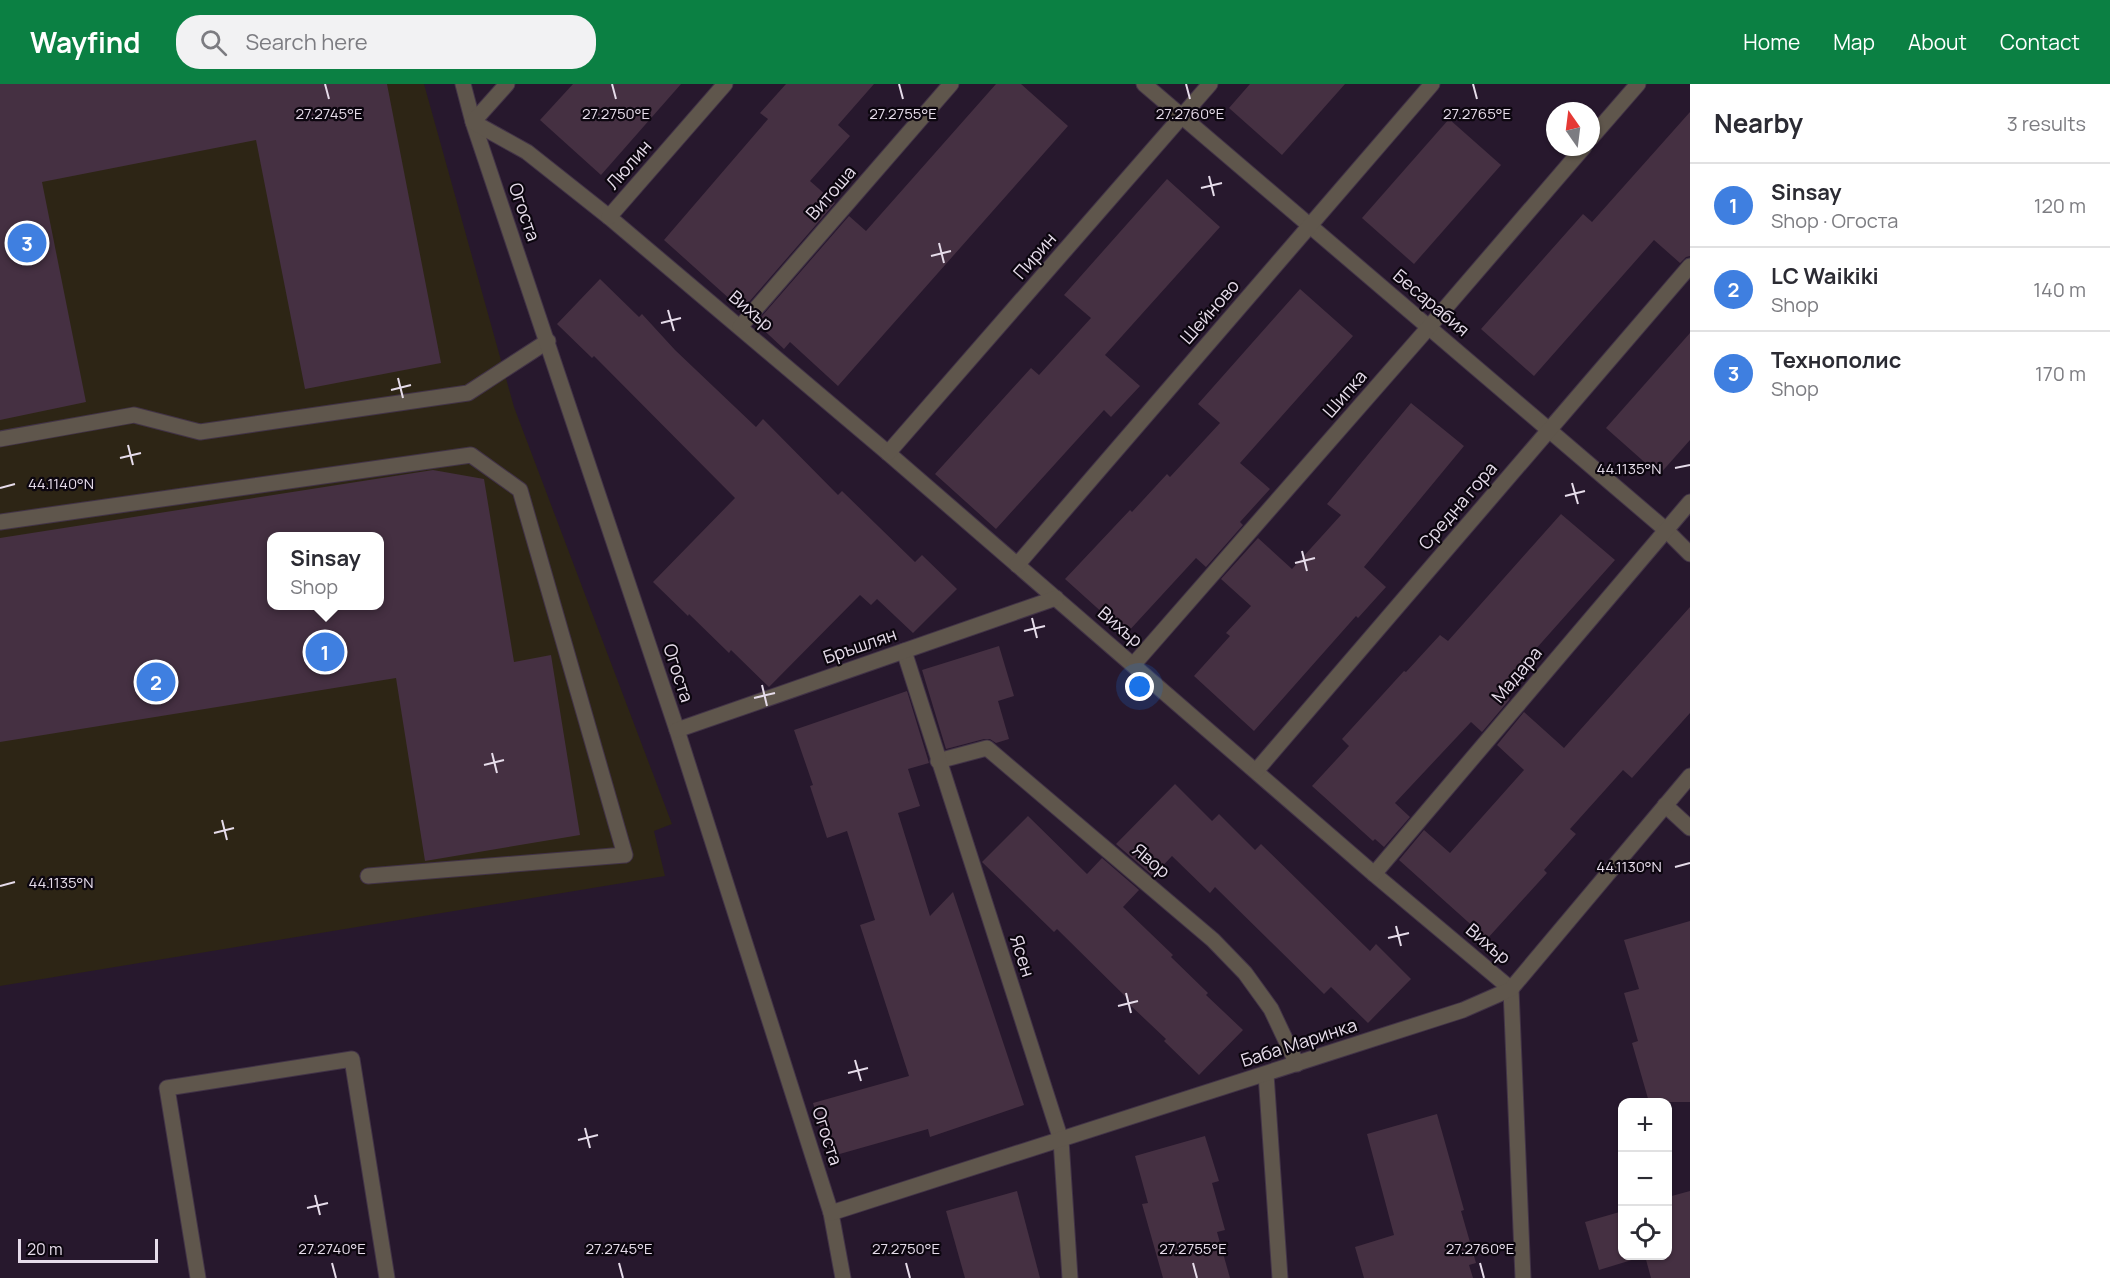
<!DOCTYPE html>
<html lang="en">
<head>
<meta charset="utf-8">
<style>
  :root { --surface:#fff; --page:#f2f2f3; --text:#2b2b33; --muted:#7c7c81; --line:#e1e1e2; --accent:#0b8043 }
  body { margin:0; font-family:Manrope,sans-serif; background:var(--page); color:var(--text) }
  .controls { position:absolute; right:18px; bottom:18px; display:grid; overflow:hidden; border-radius:12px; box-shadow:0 2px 4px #0004 }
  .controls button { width:54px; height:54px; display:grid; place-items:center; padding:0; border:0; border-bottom:2px solid var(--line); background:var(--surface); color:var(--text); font:30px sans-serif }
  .compass { position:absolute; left:1546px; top:18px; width:54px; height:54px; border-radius:50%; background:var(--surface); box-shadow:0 2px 4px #0004; rotate:346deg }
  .scale { position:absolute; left:18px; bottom:15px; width:140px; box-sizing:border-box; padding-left:6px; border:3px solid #e6dcea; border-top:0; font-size:16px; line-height:21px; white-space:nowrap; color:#e6dcea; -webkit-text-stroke:4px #0c060f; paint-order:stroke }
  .you { position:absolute; left:1140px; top:603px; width:21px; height:21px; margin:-15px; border:4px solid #fff; border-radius:50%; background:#1a73e8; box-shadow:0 0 0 9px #1a73e833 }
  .badge { display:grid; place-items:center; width:39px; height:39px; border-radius:50%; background:var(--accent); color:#fff; font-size:20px; font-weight:700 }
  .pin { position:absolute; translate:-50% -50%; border:3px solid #fff; box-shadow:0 2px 6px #0006 }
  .popup { position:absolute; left:267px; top:448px; width:117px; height:78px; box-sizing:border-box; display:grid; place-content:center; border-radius:12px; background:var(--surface); filter:drop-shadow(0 2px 4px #0005); font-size:20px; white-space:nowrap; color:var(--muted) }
  .popup b { font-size:22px; color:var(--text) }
  .popup::after { content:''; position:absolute; left:50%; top:100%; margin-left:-12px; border:12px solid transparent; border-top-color:var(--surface) }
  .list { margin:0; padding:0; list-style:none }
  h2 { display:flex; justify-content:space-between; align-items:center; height:78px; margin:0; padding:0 24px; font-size:26px }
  h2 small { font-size:20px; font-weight:400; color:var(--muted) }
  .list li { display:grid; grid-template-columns:39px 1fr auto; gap:18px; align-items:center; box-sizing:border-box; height:84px; padding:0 24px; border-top:2px solid var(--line) }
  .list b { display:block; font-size:22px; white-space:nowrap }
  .list p { margin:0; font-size:20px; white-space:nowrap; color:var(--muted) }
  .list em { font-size:20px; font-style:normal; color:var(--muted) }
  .icon { flex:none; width:33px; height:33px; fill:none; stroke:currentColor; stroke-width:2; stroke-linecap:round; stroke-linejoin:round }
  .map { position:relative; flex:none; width:1690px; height:1194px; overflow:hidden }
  header { display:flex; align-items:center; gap:36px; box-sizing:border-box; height:84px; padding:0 30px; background:var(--accent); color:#fff }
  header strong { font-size:28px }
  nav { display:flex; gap:33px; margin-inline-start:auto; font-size:21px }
  .search { width:420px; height:54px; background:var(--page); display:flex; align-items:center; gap:15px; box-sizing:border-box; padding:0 21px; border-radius:24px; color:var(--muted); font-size:22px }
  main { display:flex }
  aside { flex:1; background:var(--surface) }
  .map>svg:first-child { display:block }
  .commercial { fill:#2d2515; fill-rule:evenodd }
  .building { fill:#453042; fill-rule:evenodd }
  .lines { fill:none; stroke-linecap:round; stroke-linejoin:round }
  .lane-casing { stroke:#423347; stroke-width:17 }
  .street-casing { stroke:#423347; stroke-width:17 }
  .lane { stroke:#5f564c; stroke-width:15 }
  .street { stroke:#5f564c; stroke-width:15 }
  .ticks { fill:none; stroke:#e6dcea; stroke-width:2 }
  .labels { text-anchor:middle; stroke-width:4.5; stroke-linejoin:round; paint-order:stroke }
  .street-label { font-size:18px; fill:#e6dcea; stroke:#0c060f }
  .ticks-label { font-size:15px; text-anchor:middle; fill:#e6dcea; stroke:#0c060f; stroke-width:4.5; stroke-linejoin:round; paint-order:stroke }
</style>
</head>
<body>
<header>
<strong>Wayfind</strong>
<div class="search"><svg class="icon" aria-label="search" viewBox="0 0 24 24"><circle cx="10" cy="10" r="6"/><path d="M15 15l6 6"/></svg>Search here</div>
<nav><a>Home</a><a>Map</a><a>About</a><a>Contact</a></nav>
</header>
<main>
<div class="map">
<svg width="1690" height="1194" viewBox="0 0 1690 1194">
  <rect width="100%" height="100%" fill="#27182d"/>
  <!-- commercial -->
  <path class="commercial" d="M0,0H424L514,323L672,740L654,747L665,792L0,902ZM271,452H379V522H271Z"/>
  <!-- building -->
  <g class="building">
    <polygon points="0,0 387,0 441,279 305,305 256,56 42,98 86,318 0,336"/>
    <polygon points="573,0 681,0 601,91 540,36"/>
    <polygon points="786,0 874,0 838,41 850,52 810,97 835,119 742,226 664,156 768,35 760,29"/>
    <polygon points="996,0 1021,0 1068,42 838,302 790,258 784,265 756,239 849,132 866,147"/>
    <polygon points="1250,0 1345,0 1282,71 1229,24"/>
    <polygon points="1690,28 1690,172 1686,173 1680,179 1654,156 1534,292 1481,245 1583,130 1592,138"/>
    <polygon points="1449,35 1501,81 1414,180 1362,134"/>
    <polygon points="1167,95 1220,143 1105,271 1140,302 1111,333 1104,326 996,445 935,390 1031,284 1039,291 1091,234 1064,211"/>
    <polygon points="600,195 639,233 642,230 675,266 756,343 763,335 838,411 842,407 915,478 922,471 957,505 913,549 877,515 871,521 860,511 769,603 731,566 729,569 689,530 688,532 653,498 735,414 594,272 592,274 557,240"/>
    <polygon points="1300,205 1353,252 1240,379 1270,405 1240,438 1243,441 1206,483 1196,474 1126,550 1065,495 1130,426 1132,428 1167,390 1170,393 1220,339 1198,320"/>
    <polygon points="1690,249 1690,356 1659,391 1606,344"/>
    <polygon points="1411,319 1464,362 1364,483 1386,503 1358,534 1356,532 1254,647 1194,592 1230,552 1226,549 1251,522 1221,495 1258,454 1292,485 1341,431 1327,420"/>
    <path d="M433,386L484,395L514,578L551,571L580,751L425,777L396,594L0,658V454ZM271,453H379V522H271Z"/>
    <polygon points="1561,430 1615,476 1501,604 1500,607 1510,615 1482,648 1471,638 1395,719 1410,733 1384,763 1375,755 1373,757 1312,702 1349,662 1342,655 1404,587 1406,588 1440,551 1448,557"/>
    <polygon points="1690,523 1690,629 1632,694 1623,686 1570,745 1576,750 1544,786 1547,789 1487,855 1399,776 1424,746 1450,769 1524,686 1497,661 1524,628 1564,664"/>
    <polygon points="999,562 1014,612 998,617 1009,655 996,659 990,655 984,655 946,665 922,586"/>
    <polygon points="907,607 929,679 908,685 920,722 898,729 930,832 953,808 1024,1021 930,1053 928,1045 829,1073 813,1019 909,992 860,841 875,836 847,747 827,754 810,702 813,701 794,646"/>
    <polygon points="1175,700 1212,737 1219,730 1255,766 1261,760 1370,867 1376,860 1411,895 1368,939 1331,903 1324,910 1215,803 1210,809 1172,772 1153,792 1116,760"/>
    <polygon points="1028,732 1087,790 1102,774 1139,806 1123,823 1173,871 1171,873 1208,909 1206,911 1243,946 1199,991 1164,957 1166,955 1129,920 1131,918 1057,845 1054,848 982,778"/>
    <polygon points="1690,837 1690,1018 1649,1018 1632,959 1638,957 1624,909 1639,905 1624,856"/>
    <polygon points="1437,1030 1464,1126 1461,1127 1476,1179 1469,1181 1473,1194 1364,1194 1355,1163 1394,1151 1367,1050"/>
    <polygon points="1205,1052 1219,1097 1212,1099 1225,1146 1217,1148 1230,1194 1163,1194 1142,1120 1148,1119 1135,1072"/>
    <polygon points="1017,1107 1040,1194 965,1194 946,1127"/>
    <polygon points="1690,1107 1690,1194 1651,1194 1645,1172 1599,1186 1585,1138 1623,1127 1623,1172 1668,1172 1668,1113"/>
  </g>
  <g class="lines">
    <defs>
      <g id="lane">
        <polyline points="0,355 134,331 200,348 468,309 548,257"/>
        <polyline points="0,438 471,371 520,406 625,771 368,792"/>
        <polyline points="938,677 987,664 1213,856 1245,889 1271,925 1297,980"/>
        <polyline points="198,1194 167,1004 352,975 387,1194"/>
      </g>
      <g id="street">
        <polyline points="463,0 473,38 677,646 831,1129 843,1194"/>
        <polyline points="507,0 473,38 527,68 609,133 888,369 1374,790 1511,905 1523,1194"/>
        <polyline points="1144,0 1549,346 1666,446 1690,470"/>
        <polyline points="1591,54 1638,0"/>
        <polyline points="609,133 725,0"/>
        <polyline points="740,243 951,0"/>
        <polyline points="888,369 1210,0"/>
        <polyline points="1017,481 1432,0"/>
        <polyline points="904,567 1061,1056 1070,1194"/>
        <polyline points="1134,580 1429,243 1584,63"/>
        <polyline points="677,646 1056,514"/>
        <polyline points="1256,687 1690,182"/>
        <polyline points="1665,721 1690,744"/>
        <polyline points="1374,790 1690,418"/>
        <polyline points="1266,990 1280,1194"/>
        <polyline points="831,1129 1463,926 1511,905 1690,692"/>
      </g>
    </defs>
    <!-- lane casing -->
    <use href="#lane" class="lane-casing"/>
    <!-- street casing -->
    <use href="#street" class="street-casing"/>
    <!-- lane -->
    <use href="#lane" class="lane"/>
    <!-- street -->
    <use href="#street" class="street"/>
  </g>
  <!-- ticks -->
  <path class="ticks" d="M325,0L329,15M612,0L616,15M899,0L903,15M1186,0L1190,15M1473,0L1477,15M1209,92L1214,112M1201,104L1222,99M939,159L944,179M931,172L951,167M668,226L674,247M661,239L681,234M398,294L403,314M391,306L411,301M128,361L133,381M120,374L141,369M1675,384L1690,381M1572,399L1578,420M0,404L15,400M1565,412L1585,407M1302,467L1307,487M1295,479L1315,474M1032,534L1037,554M1024,547L1045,542M762,601L767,622M754,614L775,609M492,669L497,689M484,681L504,676M222,736L227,756M214,749L234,744M1675,783L1690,779M0,802L15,798M1396,842L1401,862M1388,854L1409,849M1126,909L1131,929M1118,922L1138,917M855,976L861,997M848,989L868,984M585,1044L590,1064M578,1056L598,1051M315,1111L320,1131M307,1124L328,1119M332,1179L336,1194M619,1179L623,1194M906,1179L910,1194M1193,1179L1197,1194M1480,1179L1484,1194"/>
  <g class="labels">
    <!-- street labels -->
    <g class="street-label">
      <text transform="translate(629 81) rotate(-49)" y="6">Люлин</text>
      <text transform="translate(831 109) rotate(-49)" y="6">Витоша</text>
      <text transform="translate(524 128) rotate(71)" y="6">Огоста</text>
      <text transform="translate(1035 172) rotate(-49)" y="6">Пирин</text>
      <text transform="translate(1431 219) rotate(40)" y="6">Бесарабия</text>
      <text transform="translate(751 227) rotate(40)" y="6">Вихър</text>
      <text transform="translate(1210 228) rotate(-49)" y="6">Шейново</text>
      <text transform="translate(1345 310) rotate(-49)" y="6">Шипка</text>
      <text transform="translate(1458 422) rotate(-49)" y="6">Средна гора</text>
      <text transform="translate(1120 543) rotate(40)" y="6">Вихър</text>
      <text transform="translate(860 562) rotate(-19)" y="6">Бръшлян</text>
      <text transform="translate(678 589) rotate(72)" y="6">Огоста</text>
      <text transform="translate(1517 591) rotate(-50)" y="6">Мадара</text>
      <text transform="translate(1151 777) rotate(40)" y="6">Явор</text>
      <text transform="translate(1488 860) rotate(40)" y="6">Вихър</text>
      <text transform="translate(1022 872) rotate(72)" y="6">Ясен</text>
      <text transform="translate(1299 959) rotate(-18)" y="6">Баба Маринка</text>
      <text transform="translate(827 1052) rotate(72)" y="6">Огоста</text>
    </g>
  </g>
  <g class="ticks-label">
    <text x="1477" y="35">27.2765°E</text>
    <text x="329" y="35">27.2745°E</text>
    <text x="616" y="35">27.2750°E</text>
    <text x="903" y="35">27.2755°E</text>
    <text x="1190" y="35">27.2760°E</text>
    <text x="1629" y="390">44.1135°N</text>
    <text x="61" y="405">44.1140°N</text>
    <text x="1629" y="788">44.1130°N</text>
    <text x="61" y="804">44.1135°N</text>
    <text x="332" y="1170">27.2740°E</text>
    <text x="619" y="1170">27.2745°E</text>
    <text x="906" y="1170">27.2750°E</text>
    <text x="1193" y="1170">27.2755°E</text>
    <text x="1480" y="1170">27.2760°E</text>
  </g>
</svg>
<div class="controls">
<button>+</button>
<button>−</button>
<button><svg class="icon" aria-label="locate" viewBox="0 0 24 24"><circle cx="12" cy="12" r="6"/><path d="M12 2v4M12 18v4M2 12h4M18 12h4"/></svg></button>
</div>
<svg class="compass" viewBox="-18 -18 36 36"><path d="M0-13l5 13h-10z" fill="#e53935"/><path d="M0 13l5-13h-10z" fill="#7c7c81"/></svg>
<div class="scale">20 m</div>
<div class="you"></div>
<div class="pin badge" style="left:325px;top:568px;background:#3f7fe0">1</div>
<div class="popup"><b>Sinsay</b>Shop</div>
<div class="pin badge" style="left:156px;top:598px;background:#3f7fe0">2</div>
<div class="pin badge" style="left:27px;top:159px;background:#3f7fe0">3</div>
</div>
<aside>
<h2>Nearby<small>3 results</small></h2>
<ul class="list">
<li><span class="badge" style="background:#3f7fe0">1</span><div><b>Sinsay</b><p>Shop · Огоста</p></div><em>120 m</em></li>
<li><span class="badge" style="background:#3f7fe0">2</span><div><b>LC Waikiki</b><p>Shop</p></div><em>140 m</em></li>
<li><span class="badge" style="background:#3f7fe0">3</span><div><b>Технополис</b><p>Shop</p></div><em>170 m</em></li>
</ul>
</aside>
</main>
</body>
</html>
